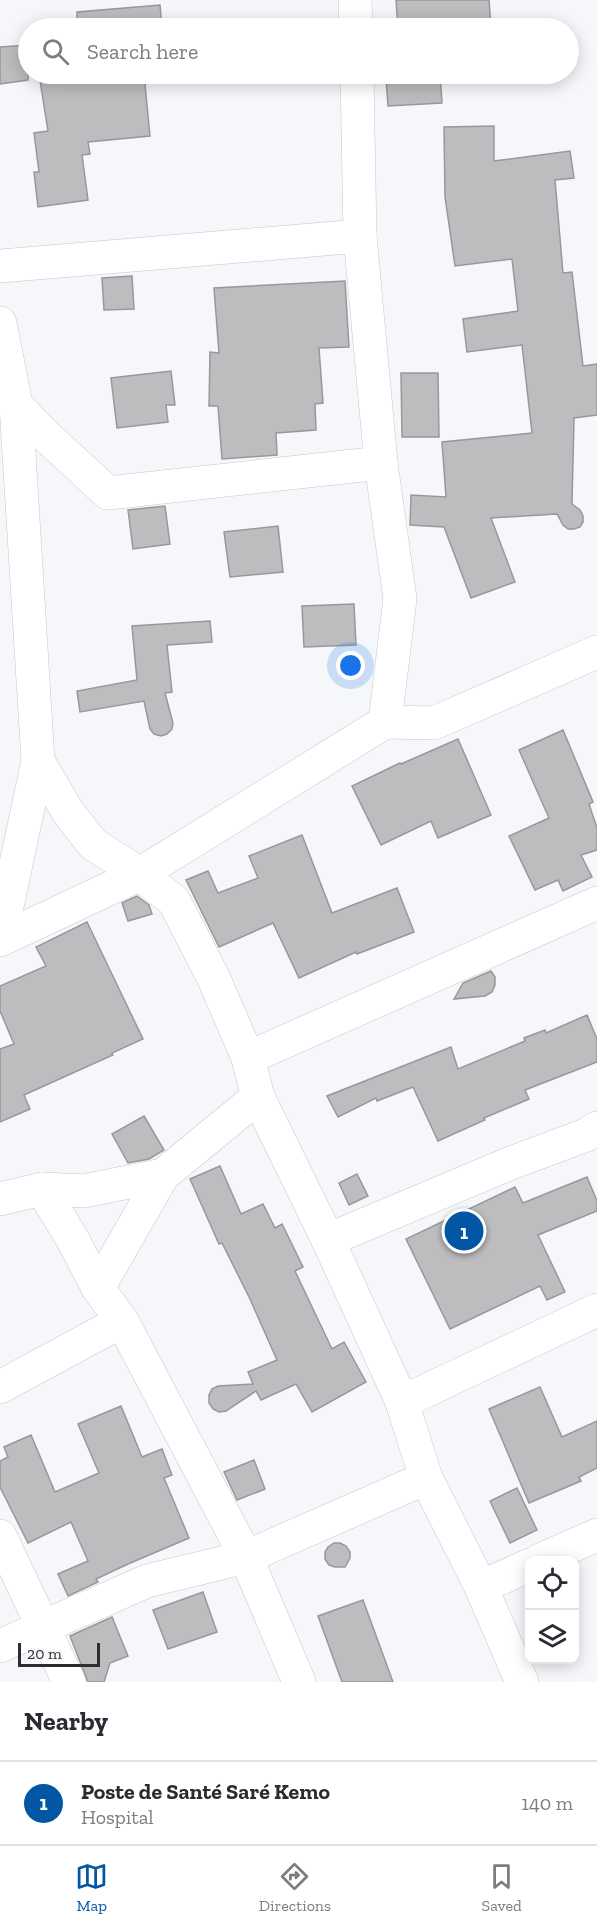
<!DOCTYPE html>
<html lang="en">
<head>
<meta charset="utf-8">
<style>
  :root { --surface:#fff; --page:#f7f7f7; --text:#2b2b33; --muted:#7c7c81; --line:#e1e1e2; --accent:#0256a4 }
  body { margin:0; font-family:"Zilla Slab",serif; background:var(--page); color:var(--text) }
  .controls { position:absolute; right:18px; bottom:18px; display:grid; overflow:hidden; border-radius:12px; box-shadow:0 3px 15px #0003 }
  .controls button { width:54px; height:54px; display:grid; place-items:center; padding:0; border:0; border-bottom:2px solid var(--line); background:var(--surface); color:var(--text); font:30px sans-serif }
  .scale { position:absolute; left:18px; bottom:15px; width:82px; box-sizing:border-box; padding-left:6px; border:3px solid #2c2d2e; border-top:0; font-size:16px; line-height:21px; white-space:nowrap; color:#2c2d2e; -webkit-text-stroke:4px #f5f7fa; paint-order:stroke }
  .you { position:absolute; left:351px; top:666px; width:21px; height:21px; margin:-15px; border:4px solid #fff; border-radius:50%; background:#1a73e8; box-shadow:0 0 0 9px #1a73e833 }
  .badge { display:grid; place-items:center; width:39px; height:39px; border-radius:50%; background:var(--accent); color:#fff; font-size:20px; font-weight:700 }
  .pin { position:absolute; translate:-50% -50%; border:3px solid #fff; box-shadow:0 2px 6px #0006 }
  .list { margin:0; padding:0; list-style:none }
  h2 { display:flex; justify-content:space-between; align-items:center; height:78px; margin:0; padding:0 24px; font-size:26px }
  h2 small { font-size:20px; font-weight:400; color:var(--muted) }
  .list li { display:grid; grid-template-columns:39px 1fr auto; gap:18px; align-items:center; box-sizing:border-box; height:84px; padding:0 24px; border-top:2px solid var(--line) }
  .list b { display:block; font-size:22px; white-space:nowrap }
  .list p { margin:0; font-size:20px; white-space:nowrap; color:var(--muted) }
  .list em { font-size:20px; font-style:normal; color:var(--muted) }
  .icon { flex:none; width:33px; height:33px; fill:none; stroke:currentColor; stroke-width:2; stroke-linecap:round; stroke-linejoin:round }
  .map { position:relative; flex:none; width:597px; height:1682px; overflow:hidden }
  .search { position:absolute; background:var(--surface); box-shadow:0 3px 15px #0003; left:18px; right:18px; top:18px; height:66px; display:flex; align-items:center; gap:15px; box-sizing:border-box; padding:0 21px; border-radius:33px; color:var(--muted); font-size:22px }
  .sheet { height:162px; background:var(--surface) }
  nav { display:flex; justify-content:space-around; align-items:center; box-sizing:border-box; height:84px; border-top:2px solid var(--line); background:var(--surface); font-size:16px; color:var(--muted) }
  nav a { display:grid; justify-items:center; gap:3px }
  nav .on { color:var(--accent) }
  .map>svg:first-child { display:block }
  .building { fill:#bdbcbf; stroke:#98989b; stroke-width:1.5 }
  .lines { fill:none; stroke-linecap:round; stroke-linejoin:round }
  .minor-casing { stroke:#c6c8cb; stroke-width:34 }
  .minor { stroke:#fff; stroke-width:33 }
</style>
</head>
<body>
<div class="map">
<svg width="597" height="1682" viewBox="0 0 597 1682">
  <rect width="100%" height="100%" fill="#f5f7fa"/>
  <!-- building -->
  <g class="building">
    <polygon points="396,0 489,0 491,28 398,28"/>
    <polygon points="160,5 162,28 77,28 77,12"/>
    <polygon points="28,45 28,80 0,84 0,47"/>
    <polygon points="39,74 144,74 150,136 88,142 90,154 82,155 88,200 38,207 34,172 39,172 34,133 48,131"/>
    <polygon points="440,74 442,103 388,106 386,78"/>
    <polygon points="494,126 494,161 570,151 574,178 555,180 563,273 572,272 583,366 597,364 597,415 574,418 572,504 580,510 583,516 583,522 580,527 574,529 568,529 563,525 557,514 491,518 515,582 471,598 444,527 410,525 411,495 446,497 442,442 532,433 522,345 467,352 463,319 518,311 512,259 455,266 445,197 444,127"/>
    <polygon points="132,276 134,309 104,310 102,278"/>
    <polygon points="345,281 349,347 319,348 323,403 315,404 316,430 276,433 277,455 222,459 218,406 209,406 210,352 219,353 214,288"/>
    <polygon points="171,371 175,405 166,405 168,422 117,428 111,378"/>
    <polygon points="401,373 438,373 439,437 402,437"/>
    <polygon points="165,506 170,544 133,549 128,510"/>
    <polygon points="278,526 283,572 230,577 224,532"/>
    <polygon points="354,604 356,645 304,647 302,606"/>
    <polygon points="210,621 212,642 167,645 172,692 165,693 173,723 172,729 167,734 161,736 154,734 150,729 144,701 80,712 77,691 137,680 132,626"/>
    <polygon points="563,730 593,802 589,804 597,828 597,850 581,855 592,877 563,891 558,880 535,890 509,836 549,818 519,750"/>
    <polygon points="458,739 491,815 438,838 431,821 381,845 352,786 400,763 401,764"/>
    <polygon points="302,835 332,913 397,888 414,932 357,954 356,952 299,978 273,923 219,947 186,880 208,871 218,893 258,878 249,856"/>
    <polygon points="137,896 149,905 152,914 128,921 122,903"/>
    <polygon points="87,922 143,1039 112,1053 113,1055 24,1095 30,1109 0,1122 0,1049 14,1044 0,1011 0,986 46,966 36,947"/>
    <polygon points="491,971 495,977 495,985 492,992 485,996 454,999 463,983"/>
    <polygon points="587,1015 597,1039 597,1062 525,1090 529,1099 484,1118 485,1120 438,1141 413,1087 377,1101 376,1098 338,1117 327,1096 451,1047 458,1069 525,1041 524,1038 545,1030 546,1033"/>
    <polygon points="144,1116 164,1150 149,1159 128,1163 112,1134"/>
    <polygon points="220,1166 241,1214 263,1204 275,1228 282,1224 303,1267 295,1271 332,1349 344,1342 366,1382 312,1412 296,1384 261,1400 256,1391 226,1411 219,1412 213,1409 209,1403 209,1395 212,1389 218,1386 253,1384 248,1372 277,1360 250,1299 222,1243 219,1244 190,1179"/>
    <polygon points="357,1174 368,1196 349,1205 339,1183"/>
    <polygon points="587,1177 597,1201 597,1211 538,1235 565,1292 547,1300 540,1286 450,1329 406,1239 515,1187 523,1203"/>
    <polygon points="540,1387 562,1437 597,1421 597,1468 579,1477 581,1481 529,1503 489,1409"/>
    <polygon points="121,1406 142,1457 162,1449 172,1475 164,1478 189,1538 128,1564 96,1579 98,1582 68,1596 58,1574 88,1561 71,1522 28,1543 0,1487 0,1461 8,1457 4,1447 31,1435 55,1492 99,1473 78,1424"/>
    <polygon points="254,1460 265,1489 237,1500 224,1472"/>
    <polygon points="517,1488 537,1530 510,1543 490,1501"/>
    <polygon points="334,1543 340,1543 346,1546 350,1552 350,1558 345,1567 335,1567 329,1565 325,1559 325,1552 328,1547"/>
    <polygon points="203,1592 217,1632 168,1649 153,1610"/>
    <polygon points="363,1600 393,1682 342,1682 318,1616"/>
    <polygon points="112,1617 128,1656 110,1663 104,1682 88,1682 70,1636"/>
  </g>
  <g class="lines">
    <defs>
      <g id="minor">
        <polyline points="355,0 356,28"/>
        <polyline points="357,74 360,236 381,463 400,599 385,722"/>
        <polyline points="0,266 360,236"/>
        <polyline points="0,323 16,405 38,761 0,939"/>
        <polyline points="16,405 44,434 108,493 381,463"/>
        <polyline points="38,761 68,812 93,844 140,874 174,901 214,979 248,1058 258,1097 328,1240 402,1402 426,1478 481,1587 522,1682"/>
        <polyline points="0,940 140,874 385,722 434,723 597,652"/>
        <polyline points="248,1058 597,903"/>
        <polyline points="42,1189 84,1191 163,1175 258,1097"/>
        <polyline points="0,1199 42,1189 73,1240 98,1288 122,1321 246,1557 299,1682"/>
        <polyline points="328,1240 511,1163 586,1135 597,1128"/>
        <polyline points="98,1288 163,1175"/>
        <polyline points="0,1387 122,1321"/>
        <polyline points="402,1402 597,1310"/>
        <polyline points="0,1536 69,1682"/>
        <polyline points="540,1560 597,1535"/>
        <polyline points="481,1587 530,1565"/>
        <polyline points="0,1646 147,1581 246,1557 426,1478"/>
      </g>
    </defs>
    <!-- minor casing -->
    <use href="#minor" class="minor-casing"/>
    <!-- minor -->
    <use href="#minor" class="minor"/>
  </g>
</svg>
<div class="controls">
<button><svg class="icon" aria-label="locate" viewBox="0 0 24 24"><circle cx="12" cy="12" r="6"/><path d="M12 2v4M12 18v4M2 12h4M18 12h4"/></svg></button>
<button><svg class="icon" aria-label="layers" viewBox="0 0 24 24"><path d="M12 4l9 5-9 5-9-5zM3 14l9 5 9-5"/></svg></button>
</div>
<div class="scale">20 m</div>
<div class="you"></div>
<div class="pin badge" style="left:464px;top:1231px">1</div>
<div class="search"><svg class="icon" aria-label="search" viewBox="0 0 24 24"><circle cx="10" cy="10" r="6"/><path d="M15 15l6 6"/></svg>Search here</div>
</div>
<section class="sheet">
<h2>Nearby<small></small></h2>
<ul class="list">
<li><span class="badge">1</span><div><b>Poste de Santé Saré Kemo</b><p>Hospital</p></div><em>140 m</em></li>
</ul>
</section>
<nav>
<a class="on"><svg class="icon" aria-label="map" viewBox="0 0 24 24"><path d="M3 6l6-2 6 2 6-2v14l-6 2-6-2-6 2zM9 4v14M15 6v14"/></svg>Map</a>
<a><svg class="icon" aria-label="directions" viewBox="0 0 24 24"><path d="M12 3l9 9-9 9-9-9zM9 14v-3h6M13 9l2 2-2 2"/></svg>Directions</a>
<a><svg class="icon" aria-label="saved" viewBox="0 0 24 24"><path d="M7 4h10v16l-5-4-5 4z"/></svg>Saved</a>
</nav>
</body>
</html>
